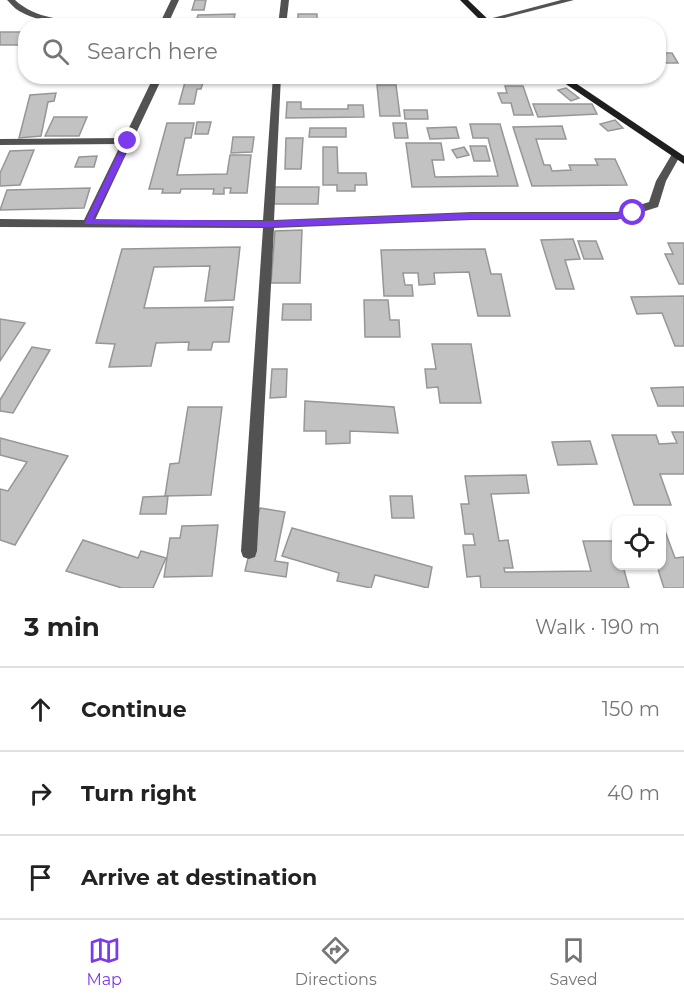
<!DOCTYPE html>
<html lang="en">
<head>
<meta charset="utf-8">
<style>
  :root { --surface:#fff; --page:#f2f2f2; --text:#222; --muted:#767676; --line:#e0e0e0; --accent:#7c3aed }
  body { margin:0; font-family:Montserrat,sans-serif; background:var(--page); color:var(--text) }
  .controls { position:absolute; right:18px; bottom:18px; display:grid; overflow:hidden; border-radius:12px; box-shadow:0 2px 4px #0004 }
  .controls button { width:54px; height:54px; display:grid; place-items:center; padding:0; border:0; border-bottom:2px solid var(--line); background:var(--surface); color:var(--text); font:30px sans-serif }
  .stop { position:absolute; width:18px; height:18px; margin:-14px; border:4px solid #7c3aed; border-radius:50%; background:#fff }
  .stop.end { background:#7c3aed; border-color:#fff; box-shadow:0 2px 6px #0008 }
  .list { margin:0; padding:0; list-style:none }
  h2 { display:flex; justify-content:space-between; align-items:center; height:78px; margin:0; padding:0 24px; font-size:26px }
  h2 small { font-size:20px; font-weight:400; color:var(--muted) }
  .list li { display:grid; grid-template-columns:39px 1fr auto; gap:18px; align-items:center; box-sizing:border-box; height:84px; padding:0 24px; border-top:2px solid var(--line) }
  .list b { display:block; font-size:22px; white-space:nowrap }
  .list em { font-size:20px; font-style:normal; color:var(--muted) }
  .icon { flex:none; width:33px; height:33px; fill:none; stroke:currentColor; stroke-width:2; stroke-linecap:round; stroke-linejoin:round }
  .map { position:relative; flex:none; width:684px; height:588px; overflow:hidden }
  .search { position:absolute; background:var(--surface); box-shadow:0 2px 4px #0004; left:18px; right:18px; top:18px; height:66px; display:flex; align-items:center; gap:15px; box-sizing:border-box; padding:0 21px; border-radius:24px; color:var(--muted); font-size:22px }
  .sheet { height:330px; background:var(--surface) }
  nav { display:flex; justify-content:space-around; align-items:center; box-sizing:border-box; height:84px; border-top:2px solid var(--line); background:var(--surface); font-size:16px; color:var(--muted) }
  nav a { display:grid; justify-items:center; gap:3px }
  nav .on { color:var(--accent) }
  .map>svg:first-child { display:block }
  .building { fill:#c2c2c2; stroke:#969696; stroke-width:1.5 }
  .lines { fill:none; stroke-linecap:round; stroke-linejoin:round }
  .street { fill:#525252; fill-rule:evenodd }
  .secondary { fill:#1f1f1f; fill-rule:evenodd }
  .route { fill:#7c3aed }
</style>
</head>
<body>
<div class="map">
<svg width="684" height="588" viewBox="0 0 684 588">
  <rect width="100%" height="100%" fill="#fff"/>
  <!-- building -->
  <g class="building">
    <polygon points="195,0 206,0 204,10 192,10"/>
    <polygon points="235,14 233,24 195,24 198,15"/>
    <rect x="298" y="14" width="19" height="7"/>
    <rect x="0" y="32" width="26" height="13"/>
    <polygon points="658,53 672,53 678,63 658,63"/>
    <polygon points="185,82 203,82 201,89 197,89 194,104 179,104"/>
    <polygon points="377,85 396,85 400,116 380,116"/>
    <polygon points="505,86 523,86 533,115 514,115 511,103 502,103 498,93 507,93"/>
    <polygon points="566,88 579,98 571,101 558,90"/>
    <polygon points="56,93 54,101 48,102 41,136 19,138 30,95"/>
    <polygon points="287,102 301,102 301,109 348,109 348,105 363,105 364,117 286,118"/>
    <polygon points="533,104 592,104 597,114 538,117"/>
    <polygon points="404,110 427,110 428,119 405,119"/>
    <polygon points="54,117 87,117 79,136 45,136"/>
    <polygon points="615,120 623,128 608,131 600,124"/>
    <polygon points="197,122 211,122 208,134 195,134"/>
    <polygon points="167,123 194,123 191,138 185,138 177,175 227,174 230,155 251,155 247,193 230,193 231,188 224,188 224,194 213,194 214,189 181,189 180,193 162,193 163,189 149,189"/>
    <polygon points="393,123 406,123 408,138 395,138"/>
    <polygon points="470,124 500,124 518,186 412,187 406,143 441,143 444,160 432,160 435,177 498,176 488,138 473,138"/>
    <polygon points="562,126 566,139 536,139 544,165 550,165 552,171 571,170 569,165 598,165 595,159 615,159 627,185 532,186 513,127"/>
    <polygon points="456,127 459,138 430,139 427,128"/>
    <polygon points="310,128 346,128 346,137 309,137"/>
    <polygon points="233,137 254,137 252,152 231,153"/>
    <polygon points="286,138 303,138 301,169 285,169"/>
    <polygon points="470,146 486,146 490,161 474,161"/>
    <polygon points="323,147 337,147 338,173 366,173 367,185 355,185 355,191 337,191 337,185 323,185"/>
    <polygon points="464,147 469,155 457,158 452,150"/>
    <polygon points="34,150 20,185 0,186 0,173 10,151"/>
    <polygon points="97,156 94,167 75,167 79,157"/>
    <polygon points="273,187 319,187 318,204 272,204"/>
    <polygon points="90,188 84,208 0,210 7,190"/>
    <polygon points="302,230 300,283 271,283 275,231"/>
    <polygon points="573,239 580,259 565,260 574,289 556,289 541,240"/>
    <polygon points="578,241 596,241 603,259 584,259"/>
    <polygon points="668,243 684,243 684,284 679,284 665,254 673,254"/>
    <polygon points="240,247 234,300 205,301 210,266 154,267 144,308 233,307 229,342 213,342 211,350 188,350 189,342 156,343 151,366 109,367 115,344 96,343 122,249"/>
    <polygon points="485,249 491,274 501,274 510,316 478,316 469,272 434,273 435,284 419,285 418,273 403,273 405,285 412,285 413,296 384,296 381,250"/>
    <polygon points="684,296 684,346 675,346 662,313 637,314 631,297"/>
    <polygon points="364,300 388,300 390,320 399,320 400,337 365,337"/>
    <polygon points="283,304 311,304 311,320 282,320"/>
    <polygon points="0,319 25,323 0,361"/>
    <polygon points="432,344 471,344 481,403 440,403 438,387 427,388 425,369 436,369"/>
    <polygon points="32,347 50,350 13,413 0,411 0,400"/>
    <polygon points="272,369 287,369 286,397 270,398"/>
    <polygon points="684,387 684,406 658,406 651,388"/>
    <polygon points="305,401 394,407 398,433 350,431 350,443 326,444 326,431 304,431"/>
    <polygon points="188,407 222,407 211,495 165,496 170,464 179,463"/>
    <polygon points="672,432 684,432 684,474 660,474 671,505 634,505 612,435 656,435 659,444 677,443"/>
    <polygon points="0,438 68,456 15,545 0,540 0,489 8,491 27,462 0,455"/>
    <polygon points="590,441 597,464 558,465 552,442"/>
    <polygon points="526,475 529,493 491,494 499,541 508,540 513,568 504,568 505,572 591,571 583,541 616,541 616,566 623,566 629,588 481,588 480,576 467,577 463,545 475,545 473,534 465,534 461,504 469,504 465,476"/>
    <polygon points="168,496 166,514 140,514 143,497"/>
    <polygon points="390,496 412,496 414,518 392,518"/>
    <polygon points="260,508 285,512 275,561 288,563 286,577 245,571"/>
    <polygon points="662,523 675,558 684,557 684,588 664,588 657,566 662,566"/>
    <polygon points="218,525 212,576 164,577 170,538 180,538 182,526"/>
    <polygon points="292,528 432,567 428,588 375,575 371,588 337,581 339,573 282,556"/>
    <polygon points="83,540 138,558 141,551 166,558 153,588 122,588 66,571"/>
  </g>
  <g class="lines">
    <!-- street -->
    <g class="street">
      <path d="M7,0H15C44,27 91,19 127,21C138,21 150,21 159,25L171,0H179L167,26C128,26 55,31 21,12C16,10 11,4 7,0Z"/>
      <polygon points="281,0 289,0 286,26 278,26"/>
      <polygon points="561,0 574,0 485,23 481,21"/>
      <polygon points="154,76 163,76 95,220 263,220 273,76 281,76 274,220 472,212 617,212 649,202 656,181 672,154 675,153 680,156 666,181 658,207 617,220 472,220 274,228 257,551 255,557 249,559 243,557 241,551 263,228 0,227 0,219 84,220 121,144 0,145 0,139 124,138"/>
    </g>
    <!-- secondary -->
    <g class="secondary">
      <polygon points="460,0 468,0 495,26 486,26"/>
      <polygon points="554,76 565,76 684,156 684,164"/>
    </g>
  </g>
  <!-- route -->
  <polygon class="route" points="128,138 132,141 93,219 269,221 472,213 617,213 633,210 637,213 617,219 472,219 269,227 84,224 124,141"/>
</svg>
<div class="controls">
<button><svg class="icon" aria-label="locate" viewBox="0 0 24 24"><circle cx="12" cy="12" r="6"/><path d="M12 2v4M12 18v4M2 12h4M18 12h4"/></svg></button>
</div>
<div class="stop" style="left:633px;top:213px"></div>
<div class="stop end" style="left:128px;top:141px"></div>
<div class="search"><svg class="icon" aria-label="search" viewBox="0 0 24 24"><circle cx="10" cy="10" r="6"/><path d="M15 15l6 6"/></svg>Search here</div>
</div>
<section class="sheet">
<h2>3 min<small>Walk · 190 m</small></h2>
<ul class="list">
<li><svg class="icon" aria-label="ahead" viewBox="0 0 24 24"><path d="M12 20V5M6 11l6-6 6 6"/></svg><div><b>Continue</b></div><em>150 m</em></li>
<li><svg class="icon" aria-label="right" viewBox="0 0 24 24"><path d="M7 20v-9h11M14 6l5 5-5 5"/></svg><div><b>Turn right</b></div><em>40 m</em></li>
<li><svg class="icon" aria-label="arrive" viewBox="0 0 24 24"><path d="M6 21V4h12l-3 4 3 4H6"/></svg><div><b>Arrive at destination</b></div></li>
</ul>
</section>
<nav>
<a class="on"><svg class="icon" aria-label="map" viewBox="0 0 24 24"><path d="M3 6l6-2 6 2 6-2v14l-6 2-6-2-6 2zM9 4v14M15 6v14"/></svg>Map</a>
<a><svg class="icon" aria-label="directions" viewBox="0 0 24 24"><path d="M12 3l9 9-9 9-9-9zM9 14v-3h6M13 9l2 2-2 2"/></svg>Directions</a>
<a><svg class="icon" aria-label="saved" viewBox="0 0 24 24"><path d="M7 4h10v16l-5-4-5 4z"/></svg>Saved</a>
</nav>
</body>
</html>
